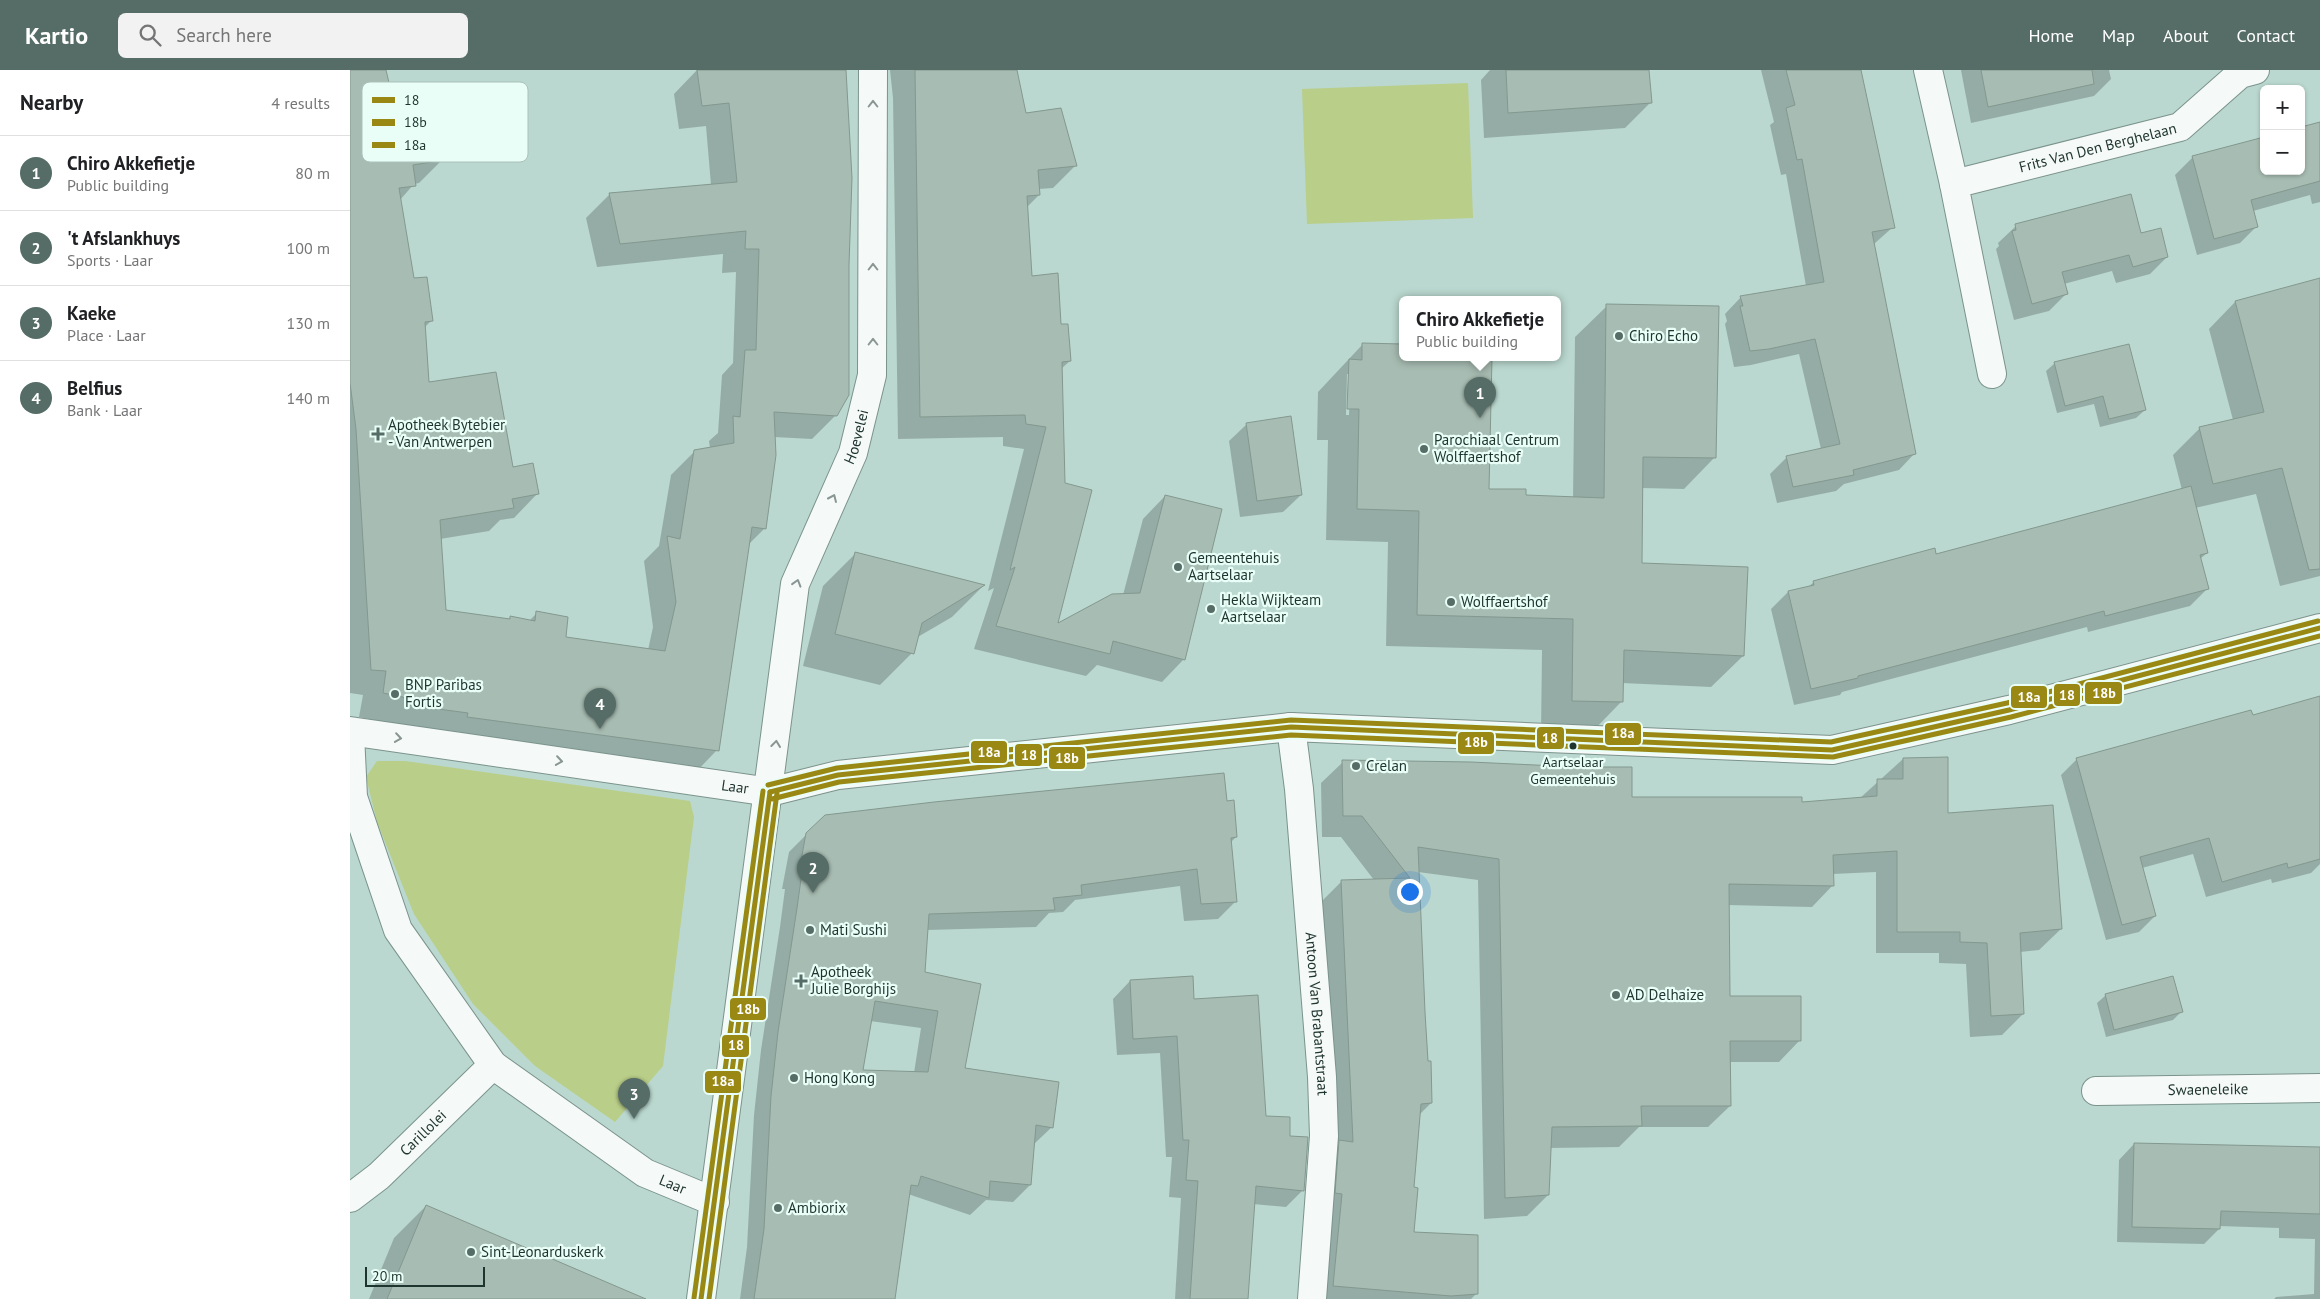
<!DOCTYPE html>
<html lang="en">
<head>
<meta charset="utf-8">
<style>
  :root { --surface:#fff; --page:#f2f2f2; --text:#202124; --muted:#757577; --line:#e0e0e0; --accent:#556d66 }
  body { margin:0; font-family:"PT Sans",sans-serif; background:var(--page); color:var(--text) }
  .controls { position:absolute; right:15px; top:15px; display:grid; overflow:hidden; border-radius:8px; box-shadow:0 1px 4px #0004 }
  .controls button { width:45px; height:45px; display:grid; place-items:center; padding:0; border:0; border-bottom:1px solid var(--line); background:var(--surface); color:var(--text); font:25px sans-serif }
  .scale { position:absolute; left:15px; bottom:12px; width:120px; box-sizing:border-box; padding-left:5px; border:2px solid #1e342e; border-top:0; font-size:14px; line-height:18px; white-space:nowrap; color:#1e342e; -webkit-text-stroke:4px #e8fef7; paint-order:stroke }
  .you { position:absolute; left:1059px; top:821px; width:18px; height:18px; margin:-12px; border:4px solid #fff; border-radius:50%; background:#1a73e8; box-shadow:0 0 0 8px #1a73e833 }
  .badge { display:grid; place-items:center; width:32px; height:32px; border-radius:50%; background:var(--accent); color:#fff; font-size:16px; font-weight:700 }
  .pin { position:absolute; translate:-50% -41px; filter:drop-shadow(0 1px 2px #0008) }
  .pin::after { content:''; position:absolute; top:26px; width:18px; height:15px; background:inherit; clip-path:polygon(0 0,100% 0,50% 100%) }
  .popup { position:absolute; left:1049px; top:226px; width:162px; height:65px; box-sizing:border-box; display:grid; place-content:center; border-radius:8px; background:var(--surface); filter:drop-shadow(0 1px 4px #0005); font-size:16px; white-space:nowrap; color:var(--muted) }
  .popup b { font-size:19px; color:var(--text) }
  .popup::after { content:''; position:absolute; left:50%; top:100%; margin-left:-10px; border:10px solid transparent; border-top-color:var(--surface) }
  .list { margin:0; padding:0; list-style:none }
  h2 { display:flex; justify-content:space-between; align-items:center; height:65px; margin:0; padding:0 20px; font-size:21px }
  h2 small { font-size:16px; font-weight:400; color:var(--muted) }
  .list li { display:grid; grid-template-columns:32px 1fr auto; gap:15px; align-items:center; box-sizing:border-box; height:75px; padding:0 20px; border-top:1px solid var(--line) }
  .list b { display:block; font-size:19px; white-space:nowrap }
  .list p { margin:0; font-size:16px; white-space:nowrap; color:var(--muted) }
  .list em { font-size:16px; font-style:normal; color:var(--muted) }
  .icon { flex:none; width:28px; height:28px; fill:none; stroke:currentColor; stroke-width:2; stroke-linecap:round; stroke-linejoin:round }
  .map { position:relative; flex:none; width:1970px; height:1229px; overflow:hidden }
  header { display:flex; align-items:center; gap:30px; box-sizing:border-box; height:70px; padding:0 25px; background:var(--accent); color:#fff }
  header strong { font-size:24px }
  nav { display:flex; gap:28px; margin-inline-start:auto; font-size:18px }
  .search { width:350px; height:45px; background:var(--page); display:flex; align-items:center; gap:12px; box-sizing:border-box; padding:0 18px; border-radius:8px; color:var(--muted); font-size:19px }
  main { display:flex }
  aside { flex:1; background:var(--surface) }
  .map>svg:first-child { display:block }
  .green { fill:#b9ce88 }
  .shadow { fill:#0003; fill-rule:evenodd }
  .building { fill:#a7bcb2; stroke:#83988f; fill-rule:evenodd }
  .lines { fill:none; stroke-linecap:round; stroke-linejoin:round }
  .minor-casing { stroke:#7b938c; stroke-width:30 }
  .tertiary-casing { stroke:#7b938c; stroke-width:30 }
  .minor { stroke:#f5f9f8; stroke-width:28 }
  .tertiary { stroke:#f5f9f8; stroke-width:28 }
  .bus-1-casing { stroke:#e8fef7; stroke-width:9 }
  .bus-2-casing { stroke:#e8fef7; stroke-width:9 }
  .bus-3-casing { stroke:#e8fef7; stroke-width:9 }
  .bus-1 { stroke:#9a8815; stroke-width:5 }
  .bus-2 { stroke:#9a8815; stroke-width:5 }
  .bus-3 { stroke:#9a8815; stroke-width:5 }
  .oneway { stroke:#8a9693 }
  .poi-dot { fill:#556d66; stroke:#e8fef7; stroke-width:2 }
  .bus-dot { fill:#1e342e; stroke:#e8fef7; stroke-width:2 }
  .labels { text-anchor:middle; stroke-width:4.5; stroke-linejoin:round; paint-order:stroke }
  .bus-label { font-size:14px; fill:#1e342e; stroke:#e8fef7 }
  .street-label { font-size:15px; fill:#1e342e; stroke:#e8fef7 }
  .poi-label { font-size:15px; fill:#1e342e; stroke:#e8fef7; text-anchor:start }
  .key { fill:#e8fef7; stroke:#abc1bb; stroke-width:1 }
  .key-label { font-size:14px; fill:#1e342e }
  .line-badge { stroke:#e8fef7; stroke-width:2 }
  .badge-label { font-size:14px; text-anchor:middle; font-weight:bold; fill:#fff }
</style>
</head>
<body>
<header>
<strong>Kartio</strong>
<div class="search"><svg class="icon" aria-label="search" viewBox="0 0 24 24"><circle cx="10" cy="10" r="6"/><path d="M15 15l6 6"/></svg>Search here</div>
<nav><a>Home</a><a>Map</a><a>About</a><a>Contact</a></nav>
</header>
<main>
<aside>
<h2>Nearby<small>4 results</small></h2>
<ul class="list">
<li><span class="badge">1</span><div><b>Chiro Akkefietje</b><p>Public building</p></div><em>80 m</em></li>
<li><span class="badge">2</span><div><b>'t Afslankhuys</b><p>Sports · Laar</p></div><em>100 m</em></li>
<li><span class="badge">3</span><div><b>Kaeke</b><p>Place · Laar</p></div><em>130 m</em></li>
<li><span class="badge">4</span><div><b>Belfius</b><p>Bank · Laar</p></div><em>140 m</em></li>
</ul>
</aside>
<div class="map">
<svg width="1970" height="1229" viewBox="0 0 1970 1229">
  <rect width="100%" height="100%" fill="#bad8cf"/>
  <!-- green -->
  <g class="green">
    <polygon points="1118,13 1123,148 957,154 952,19"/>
    <polygon points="27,691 55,691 340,731 344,747 313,996 265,1052 185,996 123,934 64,844 27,752 16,707"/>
  </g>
  <!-- shadow -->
  <g class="shadow">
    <polygon points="0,0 35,0 50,61 92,90 69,113 64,114 50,130 63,209 82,250 74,258 78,313 187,424 164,448 150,450 139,461 90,469 95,541 158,550 161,547 179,551 187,543 214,569 298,580 303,557 294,491 309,476 321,405 345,381 360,378 359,371 368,363 372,305 383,293 386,202 372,203 373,184 247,197 236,148 260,124 361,115 356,56 329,59 324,24 347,0 495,0 486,345 462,369 424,367 415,458 398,475 367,680 344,704 35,658 29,651 9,647 13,625 0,623"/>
    <polygon points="540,0 666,0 674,45 726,95 703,118 689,119 689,125 676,138 681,207 709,256 720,291 711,299 706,555 773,525 793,449 815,426 834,589 812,612 747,595 736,606 624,579 644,518 638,521 674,379 653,376 653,367 548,369 543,28"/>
    <polygon points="1140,0 1298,0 1300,33 1275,58 1134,68 1131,10"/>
    <polygon points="1411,0 1510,0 1543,157 1524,174 1565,383 1549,400 1494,414 1486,421 1427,433 1420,404 1437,387 1471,379 1449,284 1401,295 1384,297 1375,254 1377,251 1375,244 1391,227 1456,216 1436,104 1431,105 1420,55 1424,52"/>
    <polygon points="1611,0 1759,0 1761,9 1744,26 1621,53"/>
    <polygon points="1970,54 1970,132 1962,134 1960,125 1903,141 1907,156 1890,173 1847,185 1825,105 1842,88 1914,101 1951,101"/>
    <polygon points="1666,156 1790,164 1817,187 1800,204 1766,213 1762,201 1714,214 1717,223 1699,241 1664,250 1646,179 1649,176 1648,173"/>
    <polygon points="1970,210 1970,506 1930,516 1906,424 1845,438 1857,483 1850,489 1857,519 1840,536 1738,562 1737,557 1492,622 1490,625 1444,635 1421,539 1438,522 1458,517 1464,512 1585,485 1832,420 1823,385 1850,358 1883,350 1859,259 1885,232"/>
    <path d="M1257,236L1365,387L1334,419L1292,418L1291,494L1393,586L1361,617L1272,613V631L1241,663L1191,662L1192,580L1036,576L1038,472L976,470L978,370H967L968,322L1013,274L1052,275V287H1141L1138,420L1175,427L1223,428L1225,267ZM997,304H1000L999,345H996Z"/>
    <polygon points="1705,293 1795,340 1786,348 1750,357 1744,334 1707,343 1696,301"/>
    <polygon points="897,354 951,425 933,442 890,447 879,371"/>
    <polygon points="506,483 633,516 602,547 566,568 562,583 530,615 453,596 473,516"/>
    <polygon points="1970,627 1970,794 1961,803 1922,813 1921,809 1856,827 1843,784 1792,798 1805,846 1789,862 1756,870 1711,705 1727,689 1902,647"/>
    <polygon points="1553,689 1597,744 1711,859 1689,880 1670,882 1673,944 1652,965 1620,967 1616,894 1589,893 1589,883 1526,883 1526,802 1483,804 1483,815 1462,837 1378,835 1379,927 1450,970 1429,992 1379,992 1380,1036 1358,1057 1289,1057 1269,1077 1200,1078 1198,1125 1177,1146 1134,1149 1128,810 1068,802 1074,942 1081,1033 1069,1045 1062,1118 1063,1163 1127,1223 1121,1229 963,1229 970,833 992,811 1024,810 991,767 972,767 971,713 993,692 1281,729 1451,733 1509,729"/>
    <path d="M876,733L886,767L880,773L885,832L868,849L834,851L830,816L725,830L713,842L699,843L686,857L577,860L573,902L614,999L702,1057L684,1074L680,1115L663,1132L636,1130L620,1145L558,1124L544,1229H390L397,1177L404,1045L411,980L430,857L435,819H432L439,782L457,764ZM520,951L571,958L564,1003L512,1001Z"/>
    <polygon points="780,911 843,930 914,1047 939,1067 953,1120 936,1137 903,1134 897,1229 825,1229 831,1128 819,1127 822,1087 816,1087 810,983 767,985 763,929"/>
    <polygon points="1756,925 1832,941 1823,950 1756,967 1747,933"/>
    <polygon points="1784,1074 1970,1079 1970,1229 1924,1229 1926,1227 1964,1224 1965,1169 1929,1168 1929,1158 1869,1156 1869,1159 1854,1174 1767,1172 1769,1090"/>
    <polygon points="76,1136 292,1229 19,1229 44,1168"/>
  </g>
  <!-- building -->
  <g class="building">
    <polygon points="0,0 36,0 50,60 90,56 94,90 63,95 66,116 49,118 64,208 77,207 83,251 75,252 79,312 146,302 163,397 183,393 189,424 162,429 164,438 90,450 96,540 160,549 160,546 185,551 186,541 218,547 216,567 315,581 326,532 317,466 330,469 344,380 384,373 383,346 390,347 395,280 406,280 409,179 395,179 396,161 270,174 259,123 387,112 379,33 352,36 347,0 496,0 502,108 499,195 499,325 487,346 424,342 426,385 416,459 402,457 369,681 117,647 118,643 59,635 53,627 33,623 36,601 21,600 6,359 0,313"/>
    <polygon points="565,0 667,0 676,43 711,38 727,96 688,100 690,125 677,126 682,206 708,203 711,254 718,254 721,291 712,292 715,413 742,420 708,553 762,524 790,523 815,425 872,439 835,590 763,571 760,584 646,556 665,497 660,500 696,357 676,354 675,345 570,347"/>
    <polygon points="1156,0 1299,0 1302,33 1158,43"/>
    <polygon points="1436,0 1511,0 1545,158 1522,162 1566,384 1503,400 1504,405 1443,417 1436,386 1490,374 1465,269 1419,279 1400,281 1390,236 1393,236 1390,226 1474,212 1452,89 1447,90 1436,38 1445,35"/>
    <polygon points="1631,0 1742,0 1744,14 1638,37"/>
    <polygon points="1970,52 1970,111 1901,130 1908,157 1864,169 1842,86 1914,67 1914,101 1951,101 1951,57"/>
    <polygon points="1781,124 1791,163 1811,158 1818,187 1783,197 1779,185 1712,202 1718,224 1682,234 1662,161 1666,160 1665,154"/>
    <polygon points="1970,208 1970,499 1959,500 1932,398 1863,414 1849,357 1914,342 1885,231"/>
    <polygon points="1256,234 1369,236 1366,388 1293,387 1292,493 1398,497 1394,586 1274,580 1273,632 1222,631 1223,549 1067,545 1069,441 1007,439 1009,339 997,339 999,289 1012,290 1012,273 1052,274 1052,287 1142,287 1139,419 1176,419 1176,425 1254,428"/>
    <polygon points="1779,274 1796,340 1759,349 1753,326 1715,336 1704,292"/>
    <polygon points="941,346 952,425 907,431 896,353"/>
    <polygon points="1841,416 1858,483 1850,485 1859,519 1755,546 1754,541 1508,606 1508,608 1461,619 1438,521 1464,515 1463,511 1585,478 1586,484"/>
    <polygon points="505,482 592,504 635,515 572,553 564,584 485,564"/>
    <polygon points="1970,626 1970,789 1938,798 1937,793 1872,812 1859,768 1790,787 1806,846 1772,855 1726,688 1901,640 1903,645"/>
    <polygon points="1598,687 1598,743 1703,735 1712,859 1670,863 1674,944 1641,946 1637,873 1610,872 1610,862 1547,862 1547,781 1483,785 1484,816 1379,814 1380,926 1451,926 1451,971 1380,971 1381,1036 1291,1036 1292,1056 1202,1057 1199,1125 1155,1128 1149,789 1068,777 1075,942 1078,991 1081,991 1082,1033 1071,1034 1064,1117 1068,1118 1064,1162 1128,1165 1128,1224 1101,1226 983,1216 992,1124 985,1123 989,1070 1003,1072 991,810 1060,808 1012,746 993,746 992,690 1121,692 1228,697 1282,697 1282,727 1452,727 1452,732 1527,726 1527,709 1553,709 1553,688"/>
    <path d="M874,703L877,731L884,730L887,767L881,768L887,832L851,834L847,799L731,815L732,825L703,828L705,840L579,844L575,902L631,914L615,998L709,1012L703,1058L686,1055L681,1115L640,1111L639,1128L571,1106L568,1116L561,1115L545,1229H404L414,1159L421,1026L428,962L447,838L452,802H449L456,763L475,745L584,732ZM525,931L588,941L578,1002L513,1000Z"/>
    <polygon points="843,906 844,929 908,925 916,1046 940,1047 940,1066 958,1067 954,1121 906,1116 898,1229 840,1229 848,1111 836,1110 839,1070 833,1070 827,966 783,969 780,910"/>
    <polygon points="1823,906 1833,942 1764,960 1755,924"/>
    <polygon points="1784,1073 1970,1077 1970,1144 1871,1141 1870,1159 1782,1157"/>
    <polygon points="76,1135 296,1229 37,1229"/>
  </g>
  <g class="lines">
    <defs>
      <g id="minor">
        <polyline points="1578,0 1604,114"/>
        <path id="s1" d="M1642,304L1604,114L1830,57L1890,4L1905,0"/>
        <path id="s2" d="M941,657L949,719L972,1007L974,1066L962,1229"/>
        <path id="s3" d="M0,661L420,722"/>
        <path id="s4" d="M0,664L3,727L48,860L143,995L295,1103L365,1132"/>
        <path id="s5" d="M1746,1021L1970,1018"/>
        <path id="s6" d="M0,1128L29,1106L143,995"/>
      </g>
      <g id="tertiary">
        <polyline points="420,722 488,705 941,657 1482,680 1659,640 1970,558"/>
        <path id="s7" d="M351,1229L445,514L503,383L522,305L523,0"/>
      </g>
    </defs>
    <!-- minor casing -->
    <use href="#minor" class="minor-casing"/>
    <!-- tertiary casing -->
    <use href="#tertiary" class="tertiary-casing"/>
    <!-- minor -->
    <use href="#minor" class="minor"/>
    <!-- tertiary -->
    <use href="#tertiary" class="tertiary"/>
    <defs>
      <g id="bus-1">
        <polyline points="420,722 488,705 941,657 1482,680 1659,640 1970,558"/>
        <polyline points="351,1229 420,722"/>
      </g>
      <g id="bus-2">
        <polyline points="422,729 489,712 941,665 1483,687 1661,647 1970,566"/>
        <polyline points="359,1229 427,723"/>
      </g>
      <g id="bus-3">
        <polyline points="418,715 487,698 941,650 1481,672 1657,633 1968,551"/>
        <polyline points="344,1228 413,721"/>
      </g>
    </defs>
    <!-- bus-1 casing -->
    <use href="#bus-1" class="bus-1-casing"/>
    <!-- bus-2 casing -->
    <use href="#bus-2" class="bus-2-casing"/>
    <!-- bus-3 casing -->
    <use href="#bus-3" class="bus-3-casing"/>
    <!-- bus-1 -->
    <use href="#bus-1" class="bus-1"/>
    <!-- bus-2 -->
    <use href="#bus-2" class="bus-2"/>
    <!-- bus-3 -->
    <use href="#bus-3" class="bus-3"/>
  </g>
  <!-- one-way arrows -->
  <defs><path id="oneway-chevron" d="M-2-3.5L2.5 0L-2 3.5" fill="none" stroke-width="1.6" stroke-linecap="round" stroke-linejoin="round" transform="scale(1.25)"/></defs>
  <g class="oneway">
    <use href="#oneway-chevron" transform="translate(523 34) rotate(-90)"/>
    <use href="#oneway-chevron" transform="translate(523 197) rotate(-90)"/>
    <use href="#oneway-chevron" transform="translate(523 272) rotate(-90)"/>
    <use href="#oneway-chevron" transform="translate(483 428) rotate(-66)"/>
    <use href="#oneway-chevron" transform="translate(447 513) rotate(-73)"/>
    <use href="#oneway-chevron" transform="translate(48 668) rotate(8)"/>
    <use href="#oneway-chevron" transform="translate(426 674) rotate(-83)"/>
    <use href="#oneway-chevron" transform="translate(209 691) rotate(8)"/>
  </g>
  <!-- markers -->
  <g class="poi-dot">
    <circle cx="1269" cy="266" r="5"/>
    <path d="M25.5 356.5h5v5h5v5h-5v5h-5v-5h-5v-5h5z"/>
    <circle cx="1074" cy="379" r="5"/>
    <circle cx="828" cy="497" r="5"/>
    <circle cx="1101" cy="532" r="5"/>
    <circle cx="861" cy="539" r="5"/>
    <circle cx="45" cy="624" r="5"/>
    <circle cx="1006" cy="696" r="5"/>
    <circle cx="460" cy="860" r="5"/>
    <path d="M448.5 903.5h5v5h5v5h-5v5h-5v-5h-5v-5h5z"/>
    <circle cx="1266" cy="925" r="5"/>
    <circle cx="444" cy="1008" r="5"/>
    <circle cx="428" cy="1138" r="5"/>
    <circle cx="121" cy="1182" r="5"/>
  </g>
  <circle class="bus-dot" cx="1223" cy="676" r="4.5"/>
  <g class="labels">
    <!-- bus labels -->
    <g class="bus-label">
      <text x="1223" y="697">Aartselaar<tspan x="1223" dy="17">Gemeentehuis</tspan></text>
    </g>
    <!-- street labels -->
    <g class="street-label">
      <text dy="5" stroke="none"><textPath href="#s1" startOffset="342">Frits Van Den Berghelaan</textPath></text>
      <text dy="5" stroke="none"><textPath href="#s7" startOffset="881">Hoevelei</textPath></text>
      <text dy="5" stroke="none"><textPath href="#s3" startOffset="389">Laar</textPath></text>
      <text dy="5" stroke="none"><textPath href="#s2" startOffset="288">Antoon Van Brabantstraat</textPath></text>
      <text dy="5" stroke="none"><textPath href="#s5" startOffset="112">Swaeneleike</textPath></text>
      <text dy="5" stroke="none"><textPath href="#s6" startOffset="98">Carillolei</textPath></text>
      <text dy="5" stroke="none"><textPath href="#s4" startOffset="585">Laar</textPath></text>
    </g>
    <!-- poi labels -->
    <g class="poi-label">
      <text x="1279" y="271">Chiro Echo</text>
      <text x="38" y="360">Apotheek Bytebier<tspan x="38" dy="17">- Van Antwerpen</tspan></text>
      <text x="1084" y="375">Parochiaal Centrum<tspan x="1084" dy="17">Wolffaertshof</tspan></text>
      <text x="838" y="493">Gemeentehuis<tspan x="838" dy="17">Aartselaar</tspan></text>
      <text x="871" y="535">Hekla Wijkteam<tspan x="871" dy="17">Aartselaar</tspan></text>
      <text x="1111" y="537">Wolffaertshof</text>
      <text x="55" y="620">BNP Paribas<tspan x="55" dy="17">Fortis</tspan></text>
      <text x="1016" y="701">Crelan</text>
      <text x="470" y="865">Mati Sushi</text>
      <text x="461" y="907">Apotheek<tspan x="461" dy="17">Julie Borghijs</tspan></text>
      <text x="1276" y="930">AD Delhaize</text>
      <text x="454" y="1013">Hong Kong</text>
      <text x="438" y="1143">Ambiorix</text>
      <text x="131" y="1187">Sint-Leonarduskerk</text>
    </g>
  </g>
  <!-- legend -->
  <rect x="12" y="12" width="166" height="80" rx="8" class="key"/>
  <rect x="22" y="27" width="23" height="6" fill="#9a8815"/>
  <rect x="22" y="49" width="23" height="7" fill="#9a8815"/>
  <rect x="22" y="72" width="23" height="6" fill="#9a8815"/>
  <g class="key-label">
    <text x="54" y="35">18</text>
    <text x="54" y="57">18b</text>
    <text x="54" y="80">18a</text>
  </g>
  <g class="line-badge">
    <rect x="1734" y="611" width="39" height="24" rx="5" fill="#9a8815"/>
    <rect x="1703" y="613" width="28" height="24" rx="5" fill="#9a8815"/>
    <rect x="1660" y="615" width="38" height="24" rx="5" fill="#9a8815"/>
    <rect x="1254" y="652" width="38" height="24" rx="5" fill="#9a8815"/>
    <rect x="1186" y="656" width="29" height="24" rx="5" fill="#9a8815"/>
    <rect x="1107" y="661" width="38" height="24" rx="5" fill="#9a8815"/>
    <rect x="620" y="670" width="38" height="24" rx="5" fill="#9a8815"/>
    <rect x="664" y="673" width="29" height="24" rx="5" fill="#9a8815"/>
    <rect x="698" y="676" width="38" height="24" rx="5" fill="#9a8815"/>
    <rect x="379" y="927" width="38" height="24" rx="5" fill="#9a8815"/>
    <rect x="371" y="964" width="29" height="24" rx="5" fill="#9a8815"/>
    <rect x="354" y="1000" width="38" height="24" rx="5" fill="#9a8815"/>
  </g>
  <g class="badge-label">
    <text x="1754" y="628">18b</text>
    <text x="1717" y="630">18</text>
    <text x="1679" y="632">18a</text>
    <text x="1273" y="668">18a</text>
    <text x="1200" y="673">18</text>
    <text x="1126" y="677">18b</text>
    <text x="639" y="687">18a</text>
    <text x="679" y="690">18</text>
    <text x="717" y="693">18b</text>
    <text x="398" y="944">18b</text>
    <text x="386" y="980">18</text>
    <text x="373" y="1016">18a</text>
  </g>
</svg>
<div class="controls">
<button>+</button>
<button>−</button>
</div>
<div class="scale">20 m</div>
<div class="you"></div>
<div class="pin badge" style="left:1130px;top:348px">1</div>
<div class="popup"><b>Chiro Akkefietje</b>Public building</div>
<div class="pin badge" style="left:463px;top:823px">2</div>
<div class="pin badge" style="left:284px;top:1049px">3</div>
<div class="pin badge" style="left:250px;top:659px">4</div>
</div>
</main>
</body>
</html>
